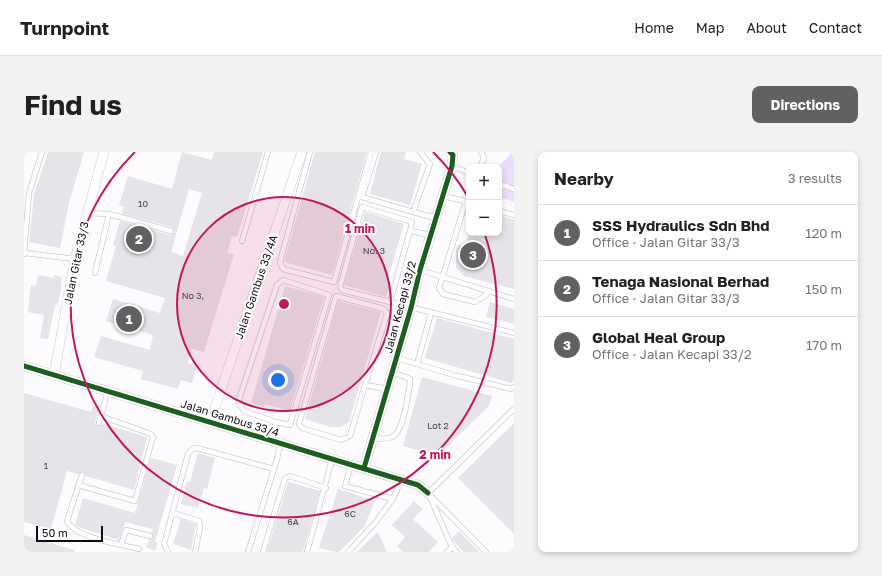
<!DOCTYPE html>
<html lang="en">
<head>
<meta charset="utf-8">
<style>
  :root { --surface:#fff; --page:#f2f2f2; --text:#202124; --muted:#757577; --line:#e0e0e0; --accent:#626063 }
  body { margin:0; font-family:"Golos Text",sans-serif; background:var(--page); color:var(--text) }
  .controls { position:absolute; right:12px; top:12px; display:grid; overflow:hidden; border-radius:8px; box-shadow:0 2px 6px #0003 }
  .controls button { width:36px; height:36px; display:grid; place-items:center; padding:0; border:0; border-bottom:1px solid var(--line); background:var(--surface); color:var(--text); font:20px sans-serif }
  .scale { position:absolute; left:12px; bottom:10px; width:67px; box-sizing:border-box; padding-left:4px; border:2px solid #0e0c10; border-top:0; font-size:11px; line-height:14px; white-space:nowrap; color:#0e0c10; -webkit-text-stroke:3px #fff; paint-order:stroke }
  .you { position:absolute; left:254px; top:228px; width:14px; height:14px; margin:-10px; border:3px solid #fff; border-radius:50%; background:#1a73e8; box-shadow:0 0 0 6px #1a73e833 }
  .badge { display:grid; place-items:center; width:26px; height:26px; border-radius:50%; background:var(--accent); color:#fff; font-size:13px; font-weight:700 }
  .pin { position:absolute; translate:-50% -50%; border:2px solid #fff; box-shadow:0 1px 4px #0006 }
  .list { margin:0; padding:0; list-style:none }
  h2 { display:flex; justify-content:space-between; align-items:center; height:52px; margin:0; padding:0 16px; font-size:17px }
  h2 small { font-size:13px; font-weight:400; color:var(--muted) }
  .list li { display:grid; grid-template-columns:26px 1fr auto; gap:12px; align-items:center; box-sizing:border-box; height:56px; padding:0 16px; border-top:1px solid var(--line) }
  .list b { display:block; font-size:15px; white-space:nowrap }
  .list p { margin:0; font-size:13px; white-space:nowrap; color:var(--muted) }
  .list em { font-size:13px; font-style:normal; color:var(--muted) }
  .map { position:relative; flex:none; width:490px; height:400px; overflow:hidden; border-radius:8px }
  header { display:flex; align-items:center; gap:24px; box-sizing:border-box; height:56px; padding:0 20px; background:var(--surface); border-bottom:1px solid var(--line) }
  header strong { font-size:19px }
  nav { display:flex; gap:22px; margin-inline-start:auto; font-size:14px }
  .intro { display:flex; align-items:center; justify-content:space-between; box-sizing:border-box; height:96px; padding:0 24px }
  h1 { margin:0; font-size:28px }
  .button { padding:10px 18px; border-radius:8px; background:var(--accent); color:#fff; font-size:14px; font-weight:700 }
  main { display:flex; gap:24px; padding:0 24px }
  aside { flex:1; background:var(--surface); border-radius:8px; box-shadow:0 2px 6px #0003 }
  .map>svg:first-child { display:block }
  .green { fill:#ecdefb }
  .building { fill:#e6e3e9; fill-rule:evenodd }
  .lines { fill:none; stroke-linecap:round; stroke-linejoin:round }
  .lane-casing { stroke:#cecccf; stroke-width:6 }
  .street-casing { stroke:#cecccf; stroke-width:10 }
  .lane { stroke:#fffeff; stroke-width:4.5 }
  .street { stroke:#fffeff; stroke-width:9 }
  .cycleway-casing { stroke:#fff; stroke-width:8 }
  .cycleway { stroke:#1b5e20; stroke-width:5 }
  .ring { fill:none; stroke:#c2185b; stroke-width:2 }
  .labels { text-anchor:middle; stroke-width:4; stroke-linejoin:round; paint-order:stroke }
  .number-label { font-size:9px; fill:#48454a }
  .street-label { font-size:11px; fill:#0e0c10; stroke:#fff }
  .centre { fill:#c2185b; stroke:#fff; stroke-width:2 }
  .ring-label { font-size:12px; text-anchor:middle; font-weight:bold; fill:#c2185b; stroke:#fff; stroke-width:4; stroke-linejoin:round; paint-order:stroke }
</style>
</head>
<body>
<header>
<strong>Turnpoint</strong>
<nav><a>Home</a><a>Map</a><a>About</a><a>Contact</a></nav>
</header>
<div class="intro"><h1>Find us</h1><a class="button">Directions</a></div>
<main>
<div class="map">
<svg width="490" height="400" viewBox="0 0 490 400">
  <rect width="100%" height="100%" fill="#fdfbfe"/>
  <!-- green -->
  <polygon class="green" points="488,0 490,0 490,50 475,45 474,15"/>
  <!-- building -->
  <g class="building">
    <polygon points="24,0 60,0 45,51 36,96 5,90 10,43"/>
    <path d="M158,0L188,8L190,0H239L213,85L208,84L203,101L210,102L180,200L168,197L164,211L173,214L168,231L157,228L154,237L117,227L119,219L70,205L77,184L126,198L129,183L82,169L89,147L136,161L141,146L82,129L92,94L89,93L96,69L146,83L151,80L148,75L98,62L100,55L95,53L104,24L148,37ZM165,37L178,41L159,104L147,100Z"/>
    <polygon points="291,0 343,0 308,123 260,110"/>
    <polygon points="357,0 382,0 380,7 398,12 386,53 346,42"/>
    <polygon points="341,60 380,72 363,130 367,131 362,145 320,133"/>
    <polygon points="475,63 490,68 490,137 440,124 432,116 432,97 435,93 441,95 445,81 475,81"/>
    <polygon points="14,123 30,126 30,123 38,125 36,143 33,153 31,153 24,187 16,186 20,163 4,160 7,133 12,134"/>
    <polygon points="261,134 300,145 266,259 241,252 240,255 227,251"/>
    <polygon points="314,149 357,160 325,270 317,275 306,275 281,267"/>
    <polygon points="466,150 490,157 490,172 462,165"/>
    <polygon points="413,166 490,187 490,228 487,231 401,206"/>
    <polygon points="398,225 468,244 465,254 413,304 379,294"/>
    <polygon points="0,241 67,260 69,253 76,254 71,270 73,274 76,274 79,272 123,285 110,338 62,324 59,319 54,322 43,319 27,377 0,370"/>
    <polygon points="490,271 490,382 434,326"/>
    <polygon points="174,301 191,306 183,337 180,336 174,356 157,352 163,329 166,330"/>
    <polygon points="127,306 153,313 131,390 134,391 131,399 122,395 125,388 129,385 128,381 129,377 101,370 95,388 57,376 51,373 59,346 111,361"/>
    <polygon points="264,330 296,339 279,400 243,400"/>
    <polygon points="314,337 351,349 340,375 315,400 312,400 295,396"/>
    <polygon points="390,349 399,357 389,367 414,390 405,400 379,400 373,394 381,385 368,373"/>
    <polygon points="157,367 172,372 167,398 149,392"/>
    <polygon points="435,379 455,400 440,400 430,390 428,386"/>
    <polygon points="354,380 363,400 333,400"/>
    <polygon points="0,383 50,398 50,400 0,400"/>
  </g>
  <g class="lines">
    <defs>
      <g id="lane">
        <polyline points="286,0 256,110 259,117 310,130 347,0"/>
        <polyline points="352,0 338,45 389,60 406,12 396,0"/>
        <polyline points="428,14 445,21"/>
        <polyline points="456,15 460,6 457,0"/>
        <polyline points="475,32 490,37"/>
        <polyline points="419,44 445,50"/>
        <polyline points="442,49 415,136 419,142 451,150 461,144 465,139"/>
        <polyline points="475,59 490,63"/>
        <polyline points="389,60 412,66"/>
        <polyline points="63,61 85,62 71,121"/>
        <polyline points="85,62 147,79"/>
        <polyline points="386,79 388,70 338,55 316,135 318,138 366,150 386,79 407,83"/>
        <polyline points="218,89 244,0"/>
        <polyline points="0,101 51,107"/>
        <polyline points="0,102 5,41 18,0"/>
        <polyline points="396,118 490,147"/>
        <polyline points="366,150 490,181"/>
        <polyline points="373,206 430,223 487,237 490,235"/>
        <polyline points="393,212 407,161"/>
        <polyline points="341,233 363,162 360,157 312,144 275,272 278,276 317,288 326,284 341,233 363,237"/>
        <polyline points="75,271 84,239"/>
        <path d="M349,286C356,287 365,288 371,283C380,275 384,243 386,231V227L369,220"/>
        <polyline points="247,288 252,270 220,259 214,250 253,133 259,128 305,143 266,273 252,270"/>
        <polyline points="327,312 321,334 369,347"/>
        <path d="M58,323L43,369C51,386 96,392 115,397"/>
        <polyline points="54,333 111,349 129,285 127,282 77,264"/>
        <polyline points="404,341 490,257"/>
        <polyline points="404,341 462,400"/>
        <polyline points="406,345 428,395 433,400"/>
        <polyline points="149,361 175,369 176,376 171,400"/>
        <polyline points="97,393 102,378 126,384"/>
        <polyline points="144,400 140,392 164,302 168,297 173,296 250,317"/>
        <polyline points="224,400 253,307 256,291"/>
        <polyline points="239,400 261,326 266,324 302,336"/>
        <polyline points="283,400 308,307"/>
        <polyline points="324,400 351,371 369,347 377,328"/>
        <polyline points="423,400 428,395"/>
      </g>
      <g id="street">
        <polyline points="0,214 394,333 404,341"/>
        <polyline points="30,223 51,107 80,0"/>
        <polyline points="186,270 278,0"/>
        <polyline points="340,316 387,156 396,118 428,14 429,3 426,0"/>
      </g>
    </defs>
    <!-- lane casing -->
    <use href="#lane" class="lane-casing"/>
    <!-- street casing -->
    <use href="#street" class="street-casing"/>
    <!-- lane -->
    <use href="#lane" class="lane"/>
    <!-- street -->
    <use href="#street" class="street"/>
    <defs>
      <g id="cycleway">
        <polyline points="0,214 394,333 404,341"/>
        <polyline points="340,316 387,156 396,118 428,14 429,3 426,0"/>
      </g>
    </defs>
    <!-- cycleway casing -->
    <use href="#cycleway" class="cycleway-casing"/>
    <!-- cycleway -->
    <use href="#cycleway" class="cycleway"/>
  </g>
  <!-- distance rings -->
  <circle cx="260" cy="152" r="107" fill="#c2185b" fill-opacity=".12"/>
  <g class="ring">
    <circle cx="260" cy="152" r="107"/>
    <path d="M409 0A213 213 0 0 1 444 45M461 83A213 213 0 1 1 111 0"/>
  </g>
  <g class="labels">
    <!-- number labels -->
    <g class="number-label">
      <text x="119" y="55">10</text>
      <text x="350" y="102">No. 3</text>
      <text x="169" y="147">No 3,</text>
      <text x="414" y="277">Lot 2</text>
      <text x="22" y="317">1</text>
      <text x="326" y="365">6C</text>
      <text x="269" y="373">6A</text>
    </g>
    <!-- street labels -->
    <g class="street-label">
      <text transform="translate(52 111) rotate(-78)" y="4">Jalan Gitar 33/3</text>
      <text transform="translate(232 135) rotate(-71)" y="4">Jalan Gambus 33/4A</text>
      <text transform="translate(376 155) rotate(-75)" y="4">Jalan Kecapi 33/2</text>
      <text transform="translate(206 266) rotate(17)" y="4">Jalan Gambus 33/4</text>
    </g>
  </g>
  <circle cx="260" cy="152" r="6" class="centre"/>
  <g class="ring-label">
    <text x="336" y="81">1 min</text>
    <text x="411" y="307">2 min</text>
  </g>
</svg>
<div class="controls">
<button>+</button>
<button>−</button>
</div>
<div class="scale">50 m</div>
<div class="you"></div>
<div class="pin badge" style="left:105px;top:167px">1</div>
<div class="pin badge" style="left:115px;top:87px">2</div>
<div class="pin badge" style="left:449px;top:103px">3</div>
</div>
<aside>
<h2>Nearby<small>3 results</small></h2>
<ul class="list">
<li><span class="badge">1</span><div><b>SSS Hydraulics Sdn Bhd</b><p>Office · Jalan Gitar 33/3</p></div><em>120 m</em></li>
<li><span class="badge">2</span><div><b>Tenaga Nasional Berhad</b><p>Office · Jalan Gitar 33/3</p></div><em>150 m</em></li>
<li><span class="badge">3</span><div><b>Global Heal Group</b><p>Office · Jalan Kecapi 33/2</p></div><em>170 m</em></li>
</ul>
</aside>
</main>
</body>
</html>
